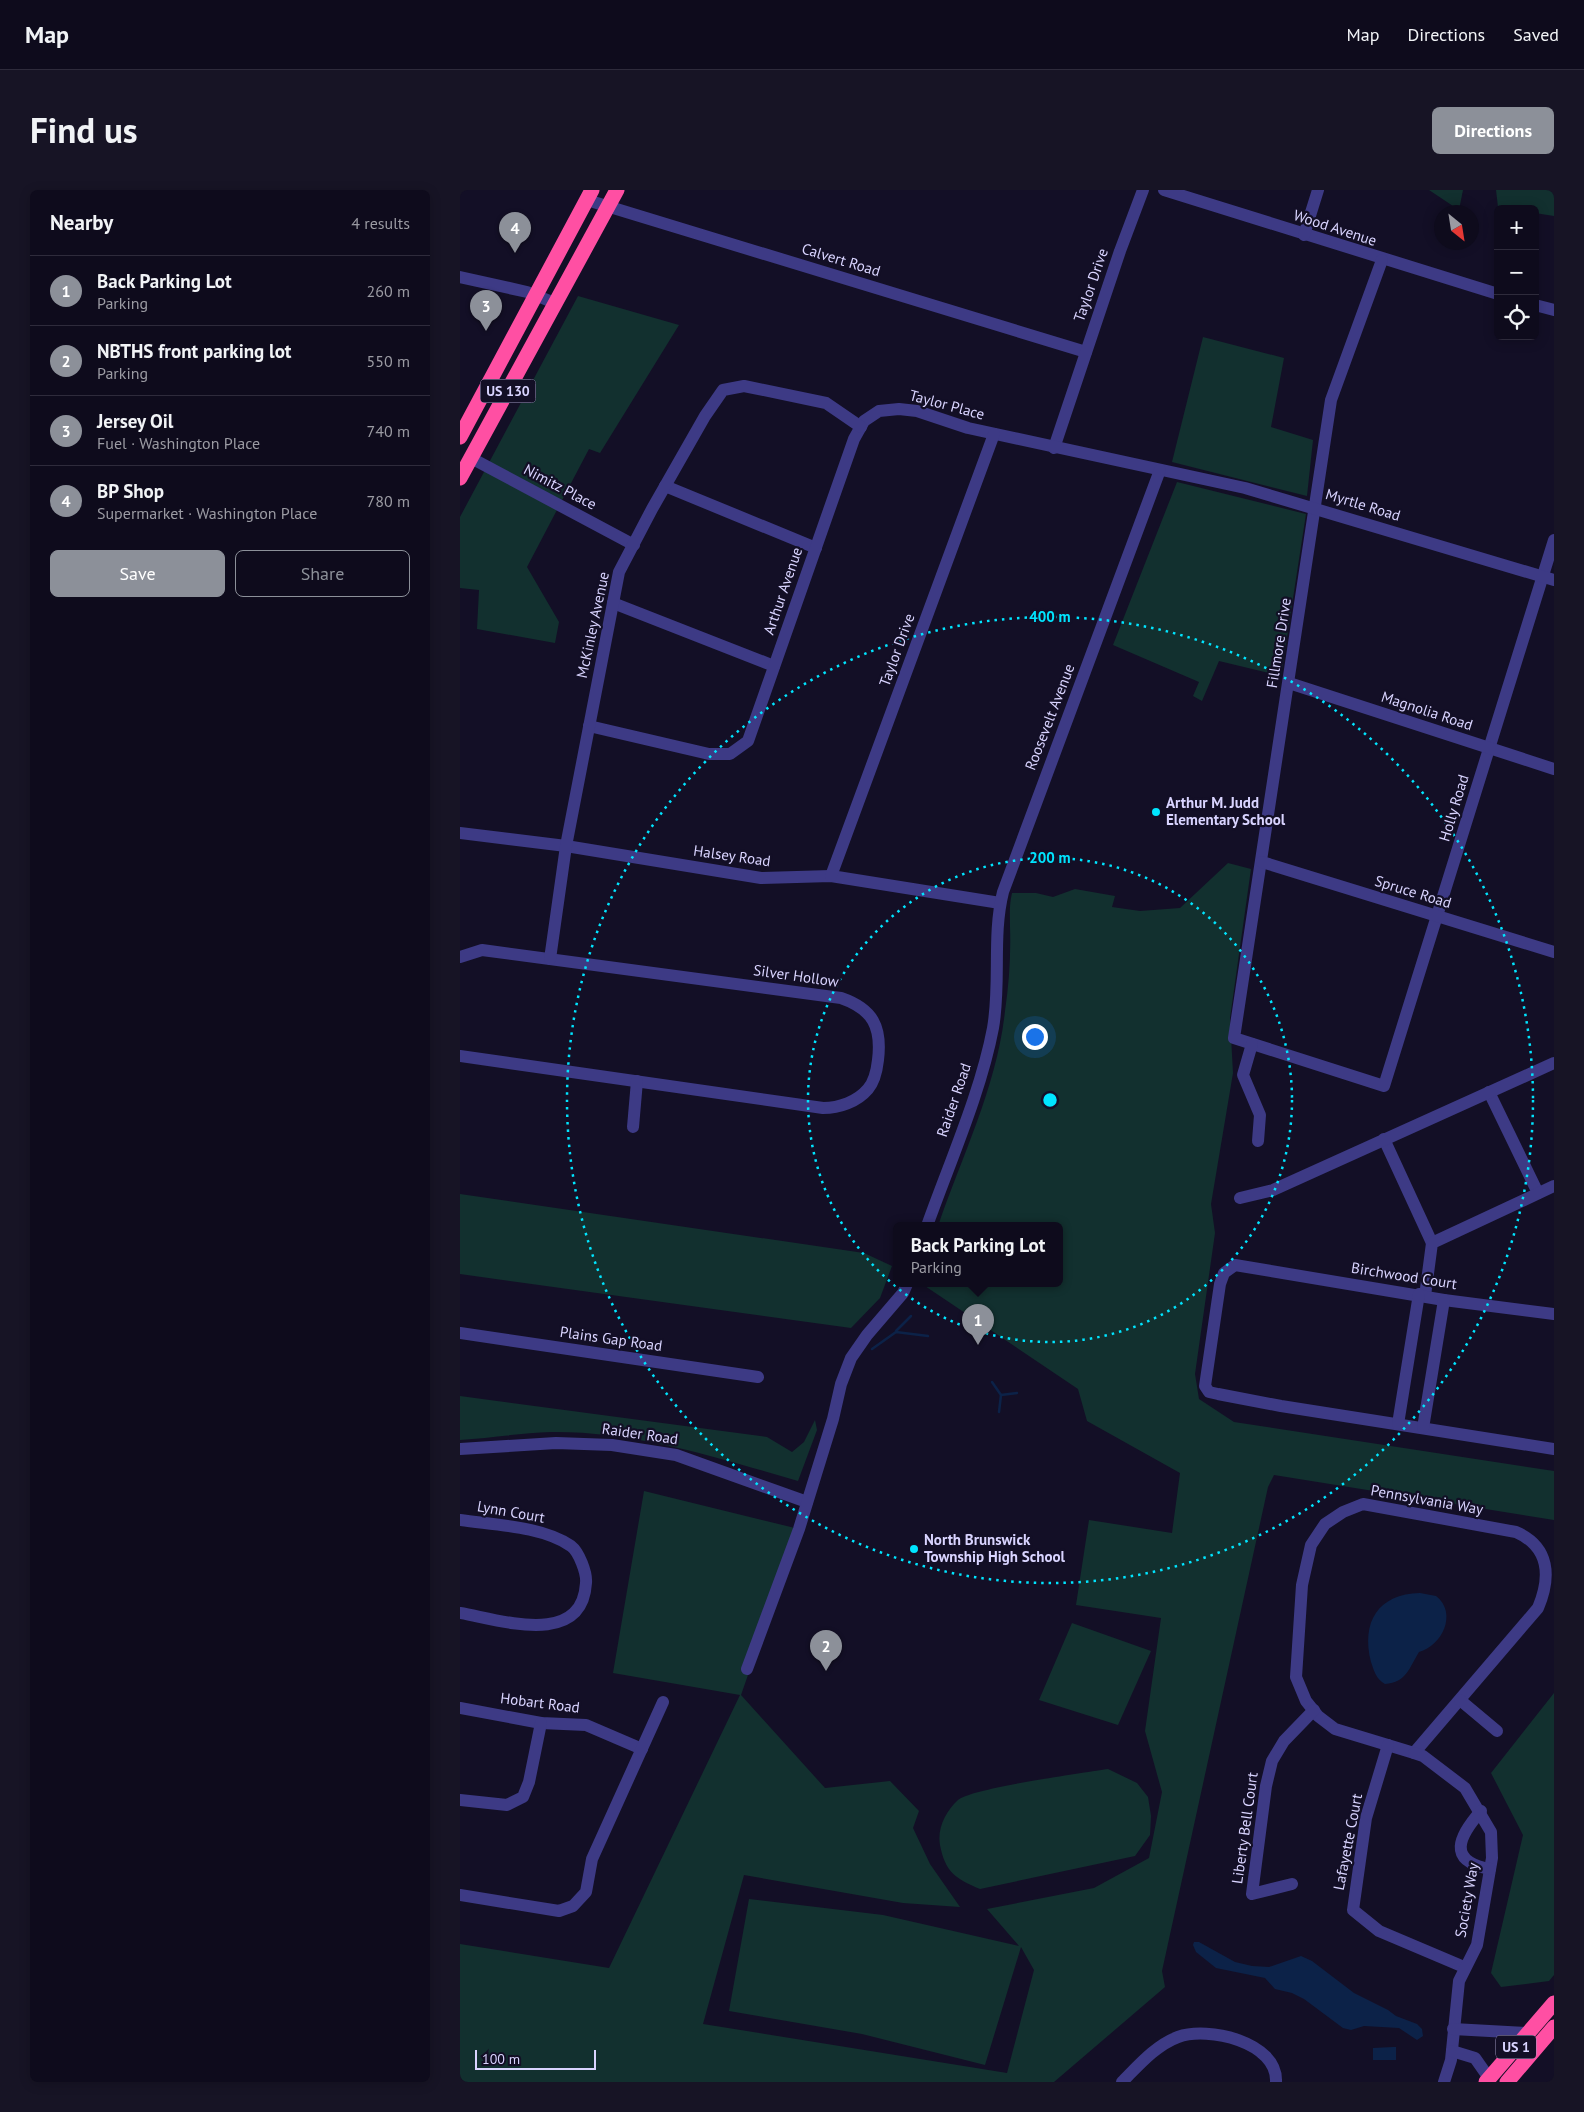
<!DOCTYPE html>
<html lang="en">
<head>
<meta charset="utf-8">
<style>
  :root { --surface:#0e0b1c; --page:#171425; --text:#f1f3f6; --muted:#9b9ba3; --line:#2e2b3b; --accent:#8c9099 }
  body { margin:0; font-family:"PT Sans",sans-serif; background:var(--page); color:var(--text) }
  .controls { position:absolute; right:15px; top:15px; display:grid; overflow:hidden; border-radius:8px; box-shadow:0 2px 12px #0003 }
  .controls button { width:45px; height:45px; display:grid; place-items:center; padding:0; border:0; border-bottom:1px solid var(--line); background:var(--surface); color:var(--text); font:25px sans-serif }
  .compass { position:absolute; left:974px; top:15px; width:45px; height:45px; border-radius:50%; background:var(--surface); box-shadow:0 2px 12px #0003; rotate:150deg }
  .scale { position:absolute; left:15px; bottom:12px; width:121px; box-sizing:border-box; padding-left:5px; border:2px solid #d9d4ff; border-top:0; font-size:14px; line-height:18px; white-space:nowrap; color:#d9d4ff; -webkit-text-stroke:4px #130f26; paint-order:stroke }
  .you { position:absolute; left:574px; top:846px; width:18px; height:18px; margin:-12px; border:4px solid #fff; border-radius:50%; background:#1a73e8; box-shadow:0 0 0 8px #1a73e833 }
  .badge { display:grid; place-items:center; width:32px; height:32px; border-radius:50%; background:var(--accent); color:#fff; font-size:16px; font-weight:700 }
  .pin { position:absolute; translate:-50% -41px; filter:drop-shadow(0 1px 2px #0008) }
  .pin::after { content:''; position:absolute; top:26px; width:18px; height:15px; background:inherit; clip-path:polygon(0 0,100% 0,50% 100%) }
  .popup { position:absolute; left:433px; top:1032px; width:170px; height:65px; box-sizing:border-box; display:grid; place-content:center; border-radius:8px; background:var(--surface); filter:drop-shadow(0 1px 4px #0005); font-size:16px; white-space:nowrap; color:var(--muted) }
  .popup b { font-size:19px; color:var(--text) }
  .popup::after { content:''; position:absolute; left:50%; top:100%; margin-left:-10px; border:10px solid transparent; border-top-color:var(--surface) }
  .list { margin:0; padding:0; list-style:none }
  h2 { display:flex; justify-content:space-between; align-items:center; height:65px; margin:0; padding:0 20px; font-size:21px }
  h2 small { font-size:16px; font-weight:400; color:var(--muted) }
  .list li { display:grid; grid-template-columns:32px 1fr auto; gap:15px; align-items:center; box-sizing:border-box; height:70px; padding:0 20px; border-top:1px solid var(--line) }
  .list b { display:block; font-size:19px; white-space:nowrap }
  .list p { margin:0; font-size:16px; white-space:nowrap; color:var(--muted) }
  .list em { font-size:16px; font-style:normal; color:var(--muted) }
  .actions { display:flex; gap:10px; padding:15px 20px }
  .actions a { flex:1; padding:11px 0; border:1px solid var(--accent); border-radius:8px; text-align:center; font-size:18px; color:var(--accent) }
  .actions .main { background:var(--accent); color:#fff }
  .icon { flex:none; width:28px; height:28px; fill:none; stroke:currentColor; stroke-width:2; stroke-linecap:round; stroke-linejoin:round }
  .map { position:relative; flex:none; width:1094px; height:1892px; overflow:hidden; border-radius:8px }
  header { display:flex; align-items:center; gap:30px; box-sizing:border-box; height:70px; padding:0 25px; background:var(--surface); border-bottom:1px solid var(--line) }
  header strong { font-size:24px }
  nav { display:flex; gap:28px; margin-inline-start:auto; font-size:18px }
  .intro { display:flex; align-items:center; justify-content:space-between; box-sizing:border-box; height:120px; padding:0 30px }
  h1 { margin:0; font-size:35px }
  .button { padding:12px 22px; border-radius:8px; background:var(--accent); color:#fff; font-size:18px; font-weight:700 }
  main { display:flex; gap:30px; padding:0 30px }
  aside { flex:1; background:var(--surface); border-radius:8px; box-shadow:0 2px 12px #0003 }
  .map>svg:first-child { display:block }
  .green { fill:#12302f }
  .water { fill:#0c2248 }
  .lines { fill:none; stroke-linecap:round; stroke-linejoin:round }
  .stream { stroke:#0c2248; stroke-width:2.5 }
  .minor { stroke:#3d3a85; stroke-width:12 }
  .highway { stroke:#ff4fa3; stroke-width:15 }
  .ring { fill:none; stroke:#00e5ff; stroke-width:2.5; stroke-dasharray:2.5 5 }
  .poi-dot { fill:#00e5ff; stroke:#130f26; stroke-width:2 }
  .labels { text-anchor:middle; stroke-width:4.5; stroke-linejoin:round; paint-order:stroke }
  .shield { fill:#130f26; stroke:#9e99be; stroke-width:1 }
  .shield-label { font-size:14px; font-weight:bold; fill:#d9d4ff }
  .street-label { font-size:15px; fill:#d9d4ff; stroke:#130f26 }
  .poi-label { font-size:15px; font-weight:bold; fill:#d9d4ff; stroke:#130f26; text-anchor:start }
  .centre { fill:#00e5ff; stroke:#130f26; stroke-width:2.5 }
  .ring-label { font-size:15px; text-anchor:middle; font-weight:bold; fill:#00e5ff; stroke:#130f26; stroke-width:4.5; stroke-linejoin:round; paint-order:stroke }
</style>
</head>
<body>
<header>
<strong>Map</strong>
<nav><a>Map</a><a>Directions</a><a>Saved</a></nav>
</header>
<div class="intro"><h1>Find us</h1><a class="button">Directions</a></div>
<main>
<aside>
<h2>Nearby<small>4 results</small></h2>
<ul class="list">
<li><span class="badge">1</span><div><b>Back Parking Lot</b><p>Parking</p></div><em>260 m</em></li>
<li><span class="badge">2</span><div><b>NBTHS front parking lot</b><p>Parking</p></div><em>550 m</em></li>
<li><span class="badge">3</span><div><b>Jersey Oil</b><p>Fuel · Washington Place</p></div><em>740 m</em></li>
<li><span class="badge">4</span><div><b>BP Shop</b><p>Supermarket · Washington Place</p></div><em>780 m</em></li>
</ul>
<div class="actions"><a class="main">Save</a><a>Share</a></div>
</aside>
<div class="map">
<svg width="1094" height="1892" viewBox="0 0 1094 1892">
  <rect width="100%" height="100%" fill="#130f26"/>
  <!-- green -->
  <g class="green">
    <polygon points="969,0 1003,0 999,20"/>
    <polygon points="1036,0 1094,0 1094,26 1075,23 1075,19 1038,17"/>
    <polygon points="118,106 219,135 140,263 129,259 67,377 99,432 95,453 17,439 19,400 0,398 0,327"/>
    <polygon points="743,147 824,168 811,237 853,250 847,306 712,272"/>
    <polygon points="717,292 846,324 821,486 759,471 742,511 733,506 739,492 653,455"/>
    <path d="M768,673L791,679L770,828L773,883L751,1014L755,1043L735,1184L739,1209L774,1232L1094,1281V1330L814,1285L808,1297L702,1781L705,1797L594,1892H0V1754L149,1778L280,1505L153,1483L184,1301L339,1339L281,1505L365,1598L430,1591L459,1621L453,1638L470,1674L500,1717L443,1713L284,1685L243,1834L547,1883L574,1780L561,1757L525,1875L402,1844L269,1821L289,1709L423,1725L559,1756L527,1719L634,1698L689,1668L702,1602L685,1541L701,1428L616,1415L629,1330L712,1343L720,1283L627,1231L618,1199L462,1094H599V1036H478C502,966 537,896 545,821C549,794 551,765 550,737C550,725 549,716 552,703H576L593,707L615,699L655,706L652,717L680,721L720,718Z"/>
    <polygon points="0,1004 404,1063 432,1076 420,1108 391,1138 0,1084"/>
    <path d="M0,1206L307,1247L332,1262L344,1252L355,1230L357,1240L338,1291C258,1268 176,1241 91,1242C61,1243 30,1248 0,1250Z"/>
    <polygon points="612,1433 691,1461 658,1535 579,1510"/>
    <polygon points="1094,1503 1094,1785 1089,1791 1041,1797 1031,1783 1063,1645 1031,1583"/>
    <path d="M648,1579L677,1593L688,1607L691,1626L690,1645L675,1666L520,1699C496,1689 485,1682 480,1655C477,1638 486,1621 498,1610C512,1598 623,1583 648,1579Z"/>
  </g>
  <!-- water -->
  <g class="water">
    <path d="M960,1403L976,1406C998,1423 982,1456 959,1462C949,1478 947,1492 925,1494C916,1489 914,1481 911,1472C901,1432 918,1404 960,1403Z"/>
    <polygon points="734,1752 739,1752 775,1772 792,1776 809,1777 841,1766 852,1771 894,1803 928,1820 936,1826 957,1834 962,1839 963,1846 957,1850 939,1838 904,1836 891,1840 883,1838 844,1809 832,1803 815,1799 805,1788 756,1778 736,1762 733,1755"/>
    <polygon points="933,1857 936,1857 936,1870 913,1870 913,1858"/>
  </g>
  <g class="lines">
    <!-- stream -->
    <g class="stream">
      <polyline points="436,1141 451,1126"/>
      <polyline points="412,1159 436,1142 468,1146"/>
      <polyline points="532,1192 541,1205 539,1222"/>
      <polyline points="541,1205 557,1203"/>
    </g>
    <!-- minor -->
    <g class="minor">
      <polyline points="704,0 1038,104"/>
      <polyline points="127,10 626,162"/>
      <polyline points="844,45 858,0"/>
      <polyline points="922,70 871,210 774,848 924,896 1094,350"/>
      <polyline points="0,87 67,102 95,113"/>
      <polyline points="1075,115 1094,120"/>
      <polyline points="594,258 660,61 683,0"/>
      <polyline points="11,268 174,355"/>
      <polyline points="205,296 356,358"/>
      <polyline points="153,413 314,476"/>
      <polyline points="829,493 1094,579"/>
      <polyline points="129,536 249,564 270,564 288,551 394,249 404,231 419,221 439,219 457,221 508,238 785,298 1094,390"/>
      <polyline points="0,643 106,656 301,688 371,686 540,713"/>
      <polyline points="802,672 1094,762"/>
      <polyline points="371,686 534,244"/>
      <path d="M0,767L22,760L381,808C413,819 422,837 418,870C417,879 414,892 408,899C397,912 379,918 363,918L0,866"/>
      <polyline points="90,769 106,656 159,382 192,319 245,226 263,200 284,196 366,213 401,237"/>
      <polyline points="792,854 783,885 800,925 798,951"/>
      <polyline points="1029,902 1078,1003"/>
      <polyline points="173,937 177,891"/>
      <polyline points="924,949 972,1053"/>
      <polyline points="780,1008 813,1000 1094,873"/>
      <path d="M467,1036C489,974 521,902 533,838C541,793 532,746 543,702L700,280"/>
      <polyline points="965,1106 972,1053 1094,996"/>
      <polyline points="1094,1124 984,1110 775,1075 764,1083 760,1094 745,1196 749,1202 758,1204 821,1216 1094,1259"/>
      <polyline points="0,1143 298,1187"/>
      <polyline points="938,1234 959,1104"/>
      <polyline points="963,1238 984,1110"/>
      <polyline points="0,1259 96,1253 152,1255 216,1265 347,1312"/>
      <path d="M903,1314L1056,1342C1090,1357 1091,1387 1078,1418L954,1563L875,1539L858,1526L846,1511L836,1487L842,1395L851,1355L865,1334L883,1322Z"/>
      <path d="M0,1330C34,1335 82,1336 111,1356C119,1362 127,1383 126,1393C122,1458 41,1430 0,1423"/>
      <polyline points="287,1479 339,1339 373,1229 381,1194 391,1168 407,1145 443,1103 447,1094"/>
      <polyline points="1000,1510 1037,1541"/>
      <polyline points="0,1518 81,1533 126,1535 182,1559"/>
      <polyline points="928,1555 906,1628 893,1720 919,1741 1004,1777"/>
      <polyline points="954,1563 963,1566 1005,1598 1031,1642 1032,1668 1017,1755 999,1791 991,1870 984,1892"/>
      <polyline points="0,1610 47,1615 63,1607 69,1592 81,1533"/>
      <path d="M1021,1621C999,1646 986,1671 1030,1679"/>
      <polyline points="832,1694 792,1704 806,1596 812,1571 824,1551 854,1520"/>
      <polyline points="0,1705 99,1721 113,1716 126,1702 132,1669 203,1512"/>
      <polyline points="993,1839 1068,1843"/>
      <polyline points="992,1861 1015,1868 1029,1888"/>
      <path d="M662,1892C678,1876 696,1855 718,1847C748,1836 818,1852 816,1892"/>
    </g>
    <!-- highway -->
    <g class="highway">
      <polyline points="0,247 132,0"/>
      <polyline points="0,288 157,0"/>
      <polyline points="1026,1892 1094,1813"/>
      <polyline points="1047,1892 1094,1837"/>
    </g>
  </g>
  <!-- distance rings -->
  <g class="ring">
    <circle cx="590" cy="910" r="242"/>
    <circle cx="590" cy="910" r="483"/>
  </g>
  <!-- markers -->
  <g class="poi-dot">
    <circle cx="696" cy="622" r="5"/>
    <circle cx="454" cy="1359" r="5"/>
  </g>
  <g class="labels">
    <!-- shield labels -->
    <g class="shield">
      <rect x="20.5" y="189.5" width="55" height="23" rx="4"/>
      <rect x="1036" y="1845.5" width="40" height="23" rx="4"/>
    </g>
    <g class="shield-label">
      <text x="48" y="206">US 130</text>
      <text x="1056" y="1862">US 1</text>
    </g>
    <!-- street labels -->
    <g class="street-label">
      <text transform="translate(875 38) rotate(18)" y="5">Wood Avenue</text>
      <text transform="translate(381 70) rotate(17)" y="5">Calvert Road</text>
      <text transform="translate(631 95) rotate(-71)" y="5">Taylor Drive</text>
      <text transform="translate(487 215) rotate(15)" y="5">Taylor Place</text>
      <text transform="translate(100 297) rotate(28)" y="5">Nimitz Place</text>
      <text transform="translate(903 315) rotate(17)" y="5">Myrtle Road</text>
      <text transform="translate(323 401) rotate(-71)" y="5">Arthur Avenue</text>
      <text transform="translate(133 435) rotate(-78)" y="5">McKinley Avenue</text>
      <text transform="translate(819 453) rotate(-81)" y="5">Fillmore Drive</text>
      <text transform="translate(437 460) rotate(-70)" y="5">Taylor Drive</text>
      <text transform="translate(967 521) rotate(18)" y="5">Magnolia Road</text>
      <text transform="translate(590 527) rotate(-69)" y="5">Roosevelt Avenue</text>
      <text transform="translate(994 618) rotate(-73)" y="5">Holly Road</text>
      <text transform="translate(272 666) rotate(8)" y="5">Halsey Road</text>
      <text transform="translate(953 702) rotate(17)" y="5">Spruce Road</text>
      <text transform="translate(336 786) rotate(8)" y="5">Silver Hollow</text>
      <text transform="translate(494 910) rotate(-71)" y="5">Raider Road</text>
      <text transform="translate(944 1086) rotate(9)" y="5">Birchwood Court</text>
      <text transform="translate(151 1149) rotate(8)" y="5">Plains Gap Road</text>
      <text transform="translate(180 1244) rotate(8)" y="5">Raider Road</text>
      <text transform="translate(967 1310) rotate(10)" y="5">Pennsylvania Way</text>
      <text transform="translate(51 1322) rotate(10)" y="5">Lynn Court</text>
      <text transform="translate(80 1513) rotate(7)" y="5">Hobart Road</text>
      <text transform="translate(785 1638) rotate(-82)" y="5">Liberty Bell Court</text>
      <text transform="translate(888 1652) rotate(-79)" y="5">Lafayette Court</text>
      <text transform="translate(1007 1710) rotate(-80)" y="5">Society Way</text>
    </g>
    <!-- poi labels -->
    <g class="poi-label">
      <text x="706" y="618">Arthur M. Judd<tspan x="706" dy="17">Elementary School</tspan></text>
      <text x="464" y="1355">North Brunswick<tspan x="464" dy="17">Township High School</tspan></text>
    </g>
  </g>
  <circle cx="590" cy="910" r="8" class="centre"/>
  <g class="ring-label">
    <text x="590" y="432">400 m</text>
    <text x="590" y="673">200 m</text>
  </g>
</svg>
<div class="controls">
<button>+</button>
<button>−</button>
<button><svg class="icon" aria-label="locate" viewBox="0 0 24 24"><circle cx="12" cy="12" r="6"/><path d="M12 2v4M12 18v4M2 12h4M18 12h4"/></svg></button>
</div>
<svg class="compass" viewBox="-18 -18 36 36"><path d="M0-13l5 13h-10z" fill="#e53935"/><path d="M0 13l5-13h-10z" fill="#9b9ba3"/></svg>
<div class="scale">100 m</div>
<div class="you"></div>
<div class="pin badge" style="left:518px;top:1155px">1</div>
<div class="popup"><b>Back Parking Lot</b>Parking</div>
<div class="pin badge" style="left:366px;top:1481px">2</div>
<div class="pin badge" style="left:26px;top:141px">3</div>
<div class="pin badge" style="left:55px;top:63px">4</div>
</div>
</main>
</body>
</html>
